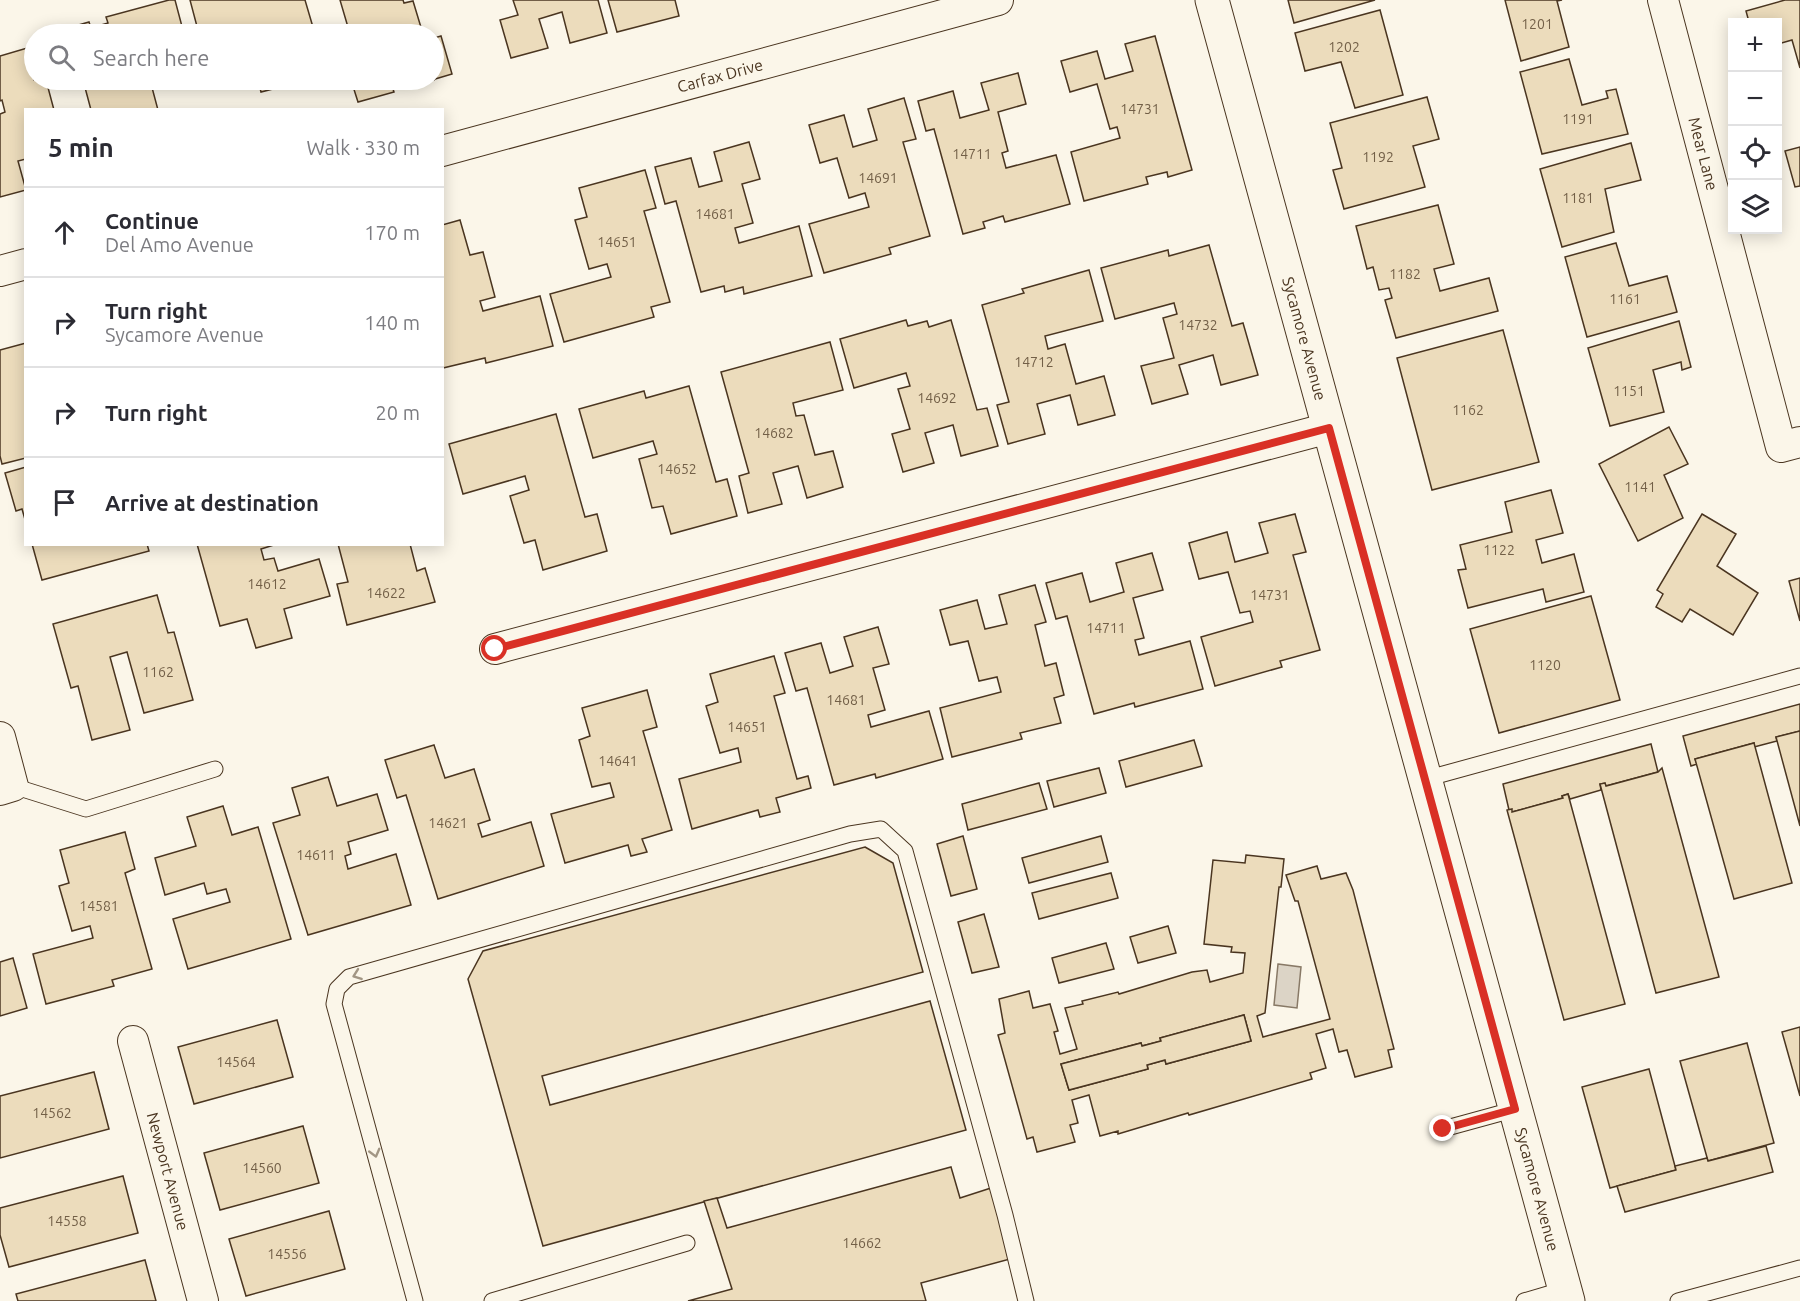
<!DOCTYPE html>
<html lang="en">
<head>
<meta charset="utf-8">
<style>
  :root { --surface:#fff; --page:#f7f7f7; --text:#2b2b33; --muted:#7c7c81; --line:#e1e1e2 }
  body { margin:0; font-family:Ubuntu,sans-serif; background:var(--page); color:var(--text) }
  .controls { position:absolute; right:18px; top:18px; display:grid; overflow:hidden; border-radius:0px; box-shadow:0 3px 15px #0003 }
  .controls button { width:54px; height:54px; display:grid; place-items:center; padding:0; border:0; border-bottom:2px solid var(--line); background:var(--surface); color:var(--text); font:30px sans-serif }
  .stop { position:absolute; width:18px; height:18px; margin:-14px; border:4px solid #d93025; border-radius:50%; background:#fff }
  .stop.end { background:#d93025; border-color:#fff; box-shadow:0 2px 6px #0008 }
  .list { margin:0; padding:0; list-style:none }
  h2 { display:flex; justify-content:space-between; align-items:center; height:78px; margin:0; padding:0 24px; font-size:26px }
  h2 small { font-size:20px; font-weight:400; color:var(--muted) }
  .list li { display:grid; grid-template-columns:39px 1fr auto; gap:18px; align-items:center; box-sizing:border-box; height:90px; padding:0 24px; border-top:2px solid var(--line) }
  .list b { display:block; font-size:22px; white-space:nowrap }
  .list p { margin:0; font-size:20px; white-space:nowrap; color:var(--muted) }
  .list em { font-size:20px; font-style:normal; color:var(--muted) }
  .icon { flex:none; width:33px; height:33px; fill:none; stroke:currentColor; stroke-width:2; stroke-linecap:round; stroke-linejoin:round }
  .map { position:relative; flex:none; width:1800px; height:1301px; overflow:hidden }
  .search { position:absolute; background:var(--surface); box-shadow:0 3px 15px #0003; left:24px; top:24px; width:420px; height:66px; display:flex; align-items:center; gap:15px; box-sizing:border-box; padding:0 21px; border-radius:33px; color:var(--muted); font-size:22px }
  .panel { position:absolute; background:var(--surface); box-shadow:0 3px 15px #0003; left:24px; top:108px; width:420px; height:438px; border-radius:0px }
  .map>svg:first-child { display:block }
  .water { fill:#dcd4c6; stroke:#887966; stroke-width:1.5 }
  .building { fill:#ecdcbc; stroke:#4a3520; stroke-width:1.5; fill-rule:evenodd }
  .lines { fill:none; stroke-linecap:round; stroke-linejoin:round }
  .lane-casing { stroke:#4a3520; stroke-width:17 }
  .street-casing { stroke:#4a3520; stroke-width:32 }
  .secondary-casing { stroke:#4a3520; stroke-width:35 }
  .lane { stroke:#fbf6e9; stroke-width:15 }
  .street { stroke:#fbf6e9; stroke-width:30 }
  .secondary { stroke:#fbf6e9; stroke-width:33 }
  .oneway { stroke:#a29684 }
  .route { stroke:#d93025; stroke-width:8 }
  .labels { text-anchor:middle; stroke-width:4.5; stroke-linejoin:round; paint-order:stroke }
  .number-label { font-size:14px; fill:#725f47 }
  .street-label { font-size:16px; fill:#4a3520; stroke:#fbf6e9 }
</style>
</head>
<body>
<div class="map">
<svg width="1800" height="1301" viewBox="0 0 1800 1301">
  <rect width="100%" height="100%" fill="#fbf6e9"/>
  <!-- water -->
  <polygon class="water" points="1278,964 1301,967 1297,1008 1274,1005"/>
  <!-- building -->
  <g class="building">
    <polygon points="169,0 175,0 184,34 70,34 68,28 89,22 91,28 108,23 106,17"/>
    <polygon points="190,0 305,0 315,34 254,34 253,32 242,34 199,34"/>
    <polygon points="340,0 403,0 404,3 413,1 423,34 350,34"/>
    <polygon points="513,0 598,0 607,33 570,43 562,12 539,19 548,48 511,58 500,20 518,15"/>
    <polygon points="608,0 675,0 679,16 617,32"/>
    <polygon points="1288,0 1375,0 1294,23"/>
    <polygon points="1505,0 1562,0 1557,1 1569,47 1521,61"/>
    <polygon points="1785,0 1800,0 1800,68 1792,40 1778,44 1778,22 1749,22 1746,11"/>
    <polygon points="1380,10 1403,95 1355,108 1341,62 1305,71 1295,33"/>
    <polygon points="441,36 452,74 415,85 413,80 434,80 434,38"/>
    <polygon points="1155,36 1192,170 1168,177 1167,172 1146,177 1148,184 1084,201 1071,152 1120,138 1117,127 1110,129 1097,84 1070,92 1061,61 1097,51 1105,79 1133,71 1125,44"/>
    <polygon points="34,46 34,80 46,80 54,110 26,110 26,159 18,161 26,190 0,197 0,114 5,112 2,100 0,101 0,56"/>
    <polygon points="1569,59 1582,105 1608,98 1606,91 1616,89 1628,134 1542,154 1520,72"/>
    <polygon points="1018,73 1026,104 998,112 1008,151 1002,153 1006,168 1056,155 1070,204 1005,222 1003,216 983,222 985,228 963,234 934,129 926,131 918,101 953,91 960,118 989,110 981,83"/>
    <polygon points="83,80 150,80 158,110 91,110"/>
    <polygon points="258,80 308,80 261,92"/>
    <polygon points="351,80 390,80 394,92 358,102"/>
    <polygon points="1427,97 1439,139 1413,146 1425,187 1344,209 1333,170 1342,168 1330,123"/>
    <polygon points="904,98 916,139 903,142 930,236 889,248 891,254 824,273 809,224 869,207 865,193 849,198 837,158 820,163 809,125 844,115 853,147 877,140 868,109"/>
    <polygon points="749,142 760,179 742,184 753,223 735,228 739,243 799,226 812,276 744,294 743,287 725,292 724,286 701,292 676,201 665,204 655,167 691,158 699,187 722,181 714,152"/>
    <polygon points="1631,143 1641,180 1605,189 1614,232 1562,247 1540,169"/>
    <polygon points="1800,147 1800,186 1795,187 1785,151"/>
    <polygon points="645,170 656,208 644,211 670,302 651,307 654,317 564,342 550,294 611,277 607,264 589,269 575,220 587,217 579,188"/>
    <polygon points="1438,205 1454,264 1434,269 1440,291 1489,278 1498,311 1396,338 1385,300 1392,298 1389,288 1379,290 1373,267 1367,269 1356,226"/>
    <polygon points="460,220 470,255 483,252 495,297 480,301 483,311 540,296 553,346 486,363 485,358 443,368 442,225"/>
    <polygon points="1616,243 1629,286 1667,276 1677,312 1587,337 1565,257"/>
    <polygon points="1209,245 1232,326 1243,323 1258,375 1221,385 1213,355 1179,365 1188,394 1152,404 1141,366 1174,358 1163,318 1177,314 1174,303 1115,319 1101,268 1168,250 1169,256"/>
    <polygon points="1089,270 1103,321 1045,336 1048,349 1065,344 1076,384 1104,376 1115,415 1078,425 1070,395 1037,404 1045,434 1008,444 997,405 1009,402 982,305 1024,293 1022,289"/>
    <polygon points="906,320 908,326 927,321 929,327 951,320 977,410 987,408 998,446 961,456 953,425 925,433 934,463 903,472 892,434 910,429 898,389 910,386 906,373 854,388 840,339"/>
    <polygon points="1679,321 1691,367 1682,370 1681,362 1653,370 1664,412 1610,426 1588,348"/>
    <polygon points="1503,330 1539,462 1432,490 1397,358"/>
    <polygon points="830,342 843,390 793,403 796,416 804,415 815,455 833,451 843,487 807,498 798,466 773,473 782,504 748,513 739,476 749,473 721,372"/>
    <polygon points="26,343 26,458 2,464 0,456 0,350"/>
    <polygon points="689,386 716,482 727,479 737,516 671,534 663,506 652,508 639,459 657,454 653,441 593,458 579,409 644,391 646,398"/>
    <polygon points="556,414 585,517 597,514 607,551 543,570 535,540 524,543 510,496 529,490 525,476 463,494 449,444"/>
    <polygon points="1669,427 1688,464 1664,475 1683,518 1638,541 1599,464"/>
    <polygon points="26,467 26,523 22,509 16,511 5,473"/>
    <polygon points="1551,490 1563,533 1536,540 1542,563 1574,554 1584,592 1546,602 1543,589 1468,608 1458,570 1466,569 1460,545 1512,532 1505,502"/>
    <polygon points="1295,514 1306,552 1293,555 1320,650 1280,661 1282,667 1215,686 1201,637 1253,622 1250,611 1240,613 1228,572 1199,579 1189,543 1227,532 1235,562 1268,553 1259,523"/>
    <polygon points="1702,514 1736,534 1717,566 1758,593 1733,635 1690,609 1682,622 1656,607 1663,594 1657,590"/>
    <polygon points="32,544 147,544 149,551 42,580"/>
    <polygon points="197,544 277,544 261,549 264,560 274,558 278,571 319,559 330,596 284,609 292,638 256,648 247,619 220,626"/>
    <polygon points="338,544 410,544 417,571 425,568 435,602 347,625 337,584 348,582"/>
    <polygon points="1152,553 1163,590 1133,598 1144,638 1135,640 1139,655 1190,641 1203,689 1135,707 1134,703 1094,714 1067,616 1056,619 1046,583 1082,573 1090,602 1124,592 1116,563"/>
    <polygon points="1800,578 1800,621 1789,581"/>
    <polygon points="1035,585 1046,622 1035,625 1045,666 1056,663 1064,695 1054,698 1061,723 1020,733 1022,739 952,757 940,708 1001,692 997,677 979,681 968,641 950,645 940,610 977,600 985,629 1007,624 999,595"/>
    <polygon points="157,595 168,633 174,632 193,700 144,713 127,652 110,657 130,730 92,740 78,686 71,688 53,624"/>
    <polygon points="1591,596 1620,700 1499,733 1470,629"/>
    <polygon points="878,627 889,664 873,668 885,710 868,715 871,727 929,711 943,759 876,778 875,774 834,785 807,688 796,691 785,653 821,643 830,673 853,666 844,637"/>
    <polygon points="774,656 785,693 774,696 797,779 808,776 811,788 776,798 780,812 760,817 758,810 692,829 679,779 741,762 738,748 720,753 706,706 718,702 710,674"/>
    <polygon points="647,690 657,727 643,731 672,830 642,839 647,852 631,856 628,845 565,863 551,814 614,797 610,783 592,787 579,740 590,736 582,708"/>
    <polygon points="1800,704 1800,731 1776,737 1777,741 1754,747 1754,743 1695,759 1697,764 1691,766 1683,736"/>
    <polygon points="1800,731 1800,826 1776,737"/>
    <polygon points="1194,740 1202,766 1126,787 1119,761"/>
    <polygon points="1754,743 1792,883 1734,899 1695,759"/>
    <polygon points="1651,744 1658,772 1606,786 1605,783 1600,784 1601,790 1570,799 1568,794 1562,796 1563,798 1512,812 1509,810 1503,784"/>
    <polygon points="434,745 445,778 474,769 490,820 478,824 482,837 531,822 544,866 438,899 406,795 397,798 385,760"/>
    <polygon points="1099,768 1106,793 1054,807 1047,781"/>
    <polygon points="1662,768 1719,977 1656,993 1600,784 1605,783 1606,786 1658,772"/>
    <polygon points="328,777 337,806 377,794 388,830 348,842 351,854 345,856 348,869 396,854 411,905 308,935 273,823 300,815 292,788"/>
    <polygon points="1039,783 1047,809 968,830 962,804"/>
    <polygon points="1568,794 1625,1004 1564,1020 1507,810 1512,809 1512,812 1563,798 1562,796"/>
    <polygon points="223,806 232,835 258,827 291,939 188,969 173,919 230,902 226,889 207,894 204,883 165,895 155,858 196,846 187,817"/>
    <polygon points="125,832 135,869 125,873 152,969 112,980 114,986 46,1004 33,954 93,938 90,926 72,931 59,886 69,883 60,850"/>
    <polygon points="963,836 977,889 951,896 937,844"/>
    <polygon points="1101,836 1108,862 1029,883 1022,858"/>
    <polygon points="865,847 893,863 923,972 542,1076 550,1105 930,1001 966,1130 543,1246 468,979 483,951"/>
    <path d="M1246,855L1284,859L1281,887H1279L1265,1013L1257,1016L1263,1037L1330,1019L1298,901H1295L1286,875L1317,866L1321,879L1346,873L1353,890L1394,1049L1388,1050L1392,1067L1355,1077L1347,1050L1339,1052L1333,1029L1316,1034L1326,1068L1310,1073L1312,1079L1189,1115L1188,1113L1118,1134V1131L1100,1136L1089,1095L1072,1100L1078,1123L1070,1125L1075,1142L1037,1152L1033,1137L1027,1139L998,1035L1005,1033L999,999L1029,991L1033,1008L1050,1004L1058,1031L1054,1032L1060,1054L1077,1049L1065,1008L1083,1004L1082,1001L1118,992L1119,994L1192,972L1207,970L1210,982L1243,973L1245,953L1231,952L1232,947L1204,944L1213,860L1245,863ZM1244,1015L1251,1041L1166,1064L1165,1060L1147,1065L1148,1069L1069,1090L1061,1064L1141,1043L1142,1046L1161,1041L1160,1038Z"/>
    <polygon points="1111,873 1118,898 1039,919 1032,893"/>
    <polygon points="984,914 999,967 972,973 958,922"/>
    <polygon points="1168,926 1176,953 1138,963 1130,937"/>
    <polygon points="1106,943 1114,969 1059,983 1052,958"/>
    <polygon points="13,958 27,1008 0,1016 0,962"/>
    <polygon points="1244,1015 1251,1041 1166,1064 1165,1060 1147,1065 1148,1069 1069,1090 1061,1064 1141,1043 1142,1046 1161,1041 1160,1038"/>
    <polygon points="277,1020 293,1077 194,1104 178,1047"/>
    <polygon points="1800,1027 1800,1096 1782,1032"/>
    <polygon points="1747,1043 1774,1143 1708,1161 1680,1061"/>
    <polygon points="1649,1069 1676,1170 1610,1188 1582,1087"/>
    <polygon points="94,1072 109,1129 0,1158 0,1096"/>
    <polygon points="303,1126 319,1183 220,1210 204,1153"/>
    <polygon points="1766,1146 1773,1172 1625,1212 1617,1186 1676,1170 1675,1166 1707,1158 1708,1161"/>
    <polygon points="951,1167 960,1198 994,1187 1010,1259 921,1283 926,1301 688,1301 732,1289 704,1201 717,1198 727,1228"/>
    <polygon points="123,1176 138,1233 9,1267 0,1235 0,1208"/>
    <polygon points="329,1211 345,1269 246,1296 229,1239"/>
    <polygon points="145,1260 156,1301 18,1301 16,1294"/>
  </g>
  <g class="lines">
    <defs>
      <g id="lane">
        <polyline points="1425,779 1800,676"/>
        <polyline points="13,786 86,809 215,769"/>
        <polyline points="1443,1129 1516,1109"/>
        <polyline points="415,1301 334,1004 337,989 349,977 850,834 881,829 905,851 1005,1215 1026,1301"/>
        <polyline points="492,1301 687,1243"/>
        <polyline points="1524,1301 1565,1289"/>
        <polyline points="1678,1301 1800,1268"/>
      </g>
      <g id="street">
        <path id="s1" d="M1663,0L1781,447L1800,442"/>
        <path id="s2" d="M442,151L998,0"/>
        <polyline points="0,271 26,264"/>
        <polyline points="495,649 1329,428"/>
        <polyline points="0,737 13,786 0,790"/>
        <path id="s3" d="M133,1041L203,1301"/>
      </g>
      <g id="secondary">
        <path id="s4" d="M1212,0L1568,1301"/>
      </g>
    </defs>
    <!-- lane casing -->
    <use href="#lane" class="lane-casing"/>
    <!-- street casing -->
    <use href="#street" class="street-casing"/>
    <!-- secondary casing -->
    <use href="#secondary" class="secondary-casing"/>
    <!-- lane -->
    <use href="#lane" class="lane"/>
    <!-- street -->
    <use href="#street" class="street"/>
    <!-- secondary -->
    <use href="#secondary" class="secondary"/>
  </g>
  <!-- one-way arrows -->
  <defs><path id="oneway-chevron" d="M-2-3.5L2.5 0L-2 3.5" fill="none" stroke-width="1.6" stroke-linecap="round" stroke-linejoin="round" transform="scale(1.5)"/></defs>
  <g class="oneway">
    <use href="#oneway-chevron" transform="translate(357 975) rotate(160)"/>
    <use href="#oneway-chevron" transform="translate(375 1153) rotate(75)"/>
  </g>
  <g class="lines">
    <!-- route -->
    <polyline class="route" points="495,649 1329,428 1515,1109 1443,1129"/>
  </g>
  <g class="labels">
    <!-- number labels -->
    <g class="number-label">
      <text x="1537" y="29">1201</text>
      <text x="1344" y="52">1202</text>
      <text x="1140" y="114">14731</text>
      <text x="1578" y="124">1191</text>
      <text x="972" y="159">14711</text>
      <text x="1378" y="162">1192</text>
      <text x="878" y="183">14691</text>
      <text x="1578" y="203">1181</text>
      <text x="715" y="219">14681</text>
      <text x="617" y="247">14651</text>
      <text x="1405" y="279">1182</text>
      <text x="1625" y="304">1161</text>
      <text x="1198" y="330">14732</text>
      <text x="1034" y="367">14712</text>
      <text x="1629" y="396">1151</text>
      <text x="937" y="403">14692</text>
      <text x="1468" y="415">1162</text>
      <text x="774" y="438">14682</text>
      <text x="677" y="474">14652</text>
      <text x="1640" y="492">1141</text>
      <text x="1499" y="555">1122</text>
      <text x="267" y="589">14612</text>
      <text x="386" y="598">14622</text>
      <text x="1270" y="600">14731</text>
      <text x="1106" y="633">14711</text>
      <text x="1545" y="670">1120</text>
      <text x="158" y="677">1162</text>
      <text x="846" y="705">14681</text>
      <text x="747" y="732">14651</text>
      <text x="618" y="766">14641</text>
      <text x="448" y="828">14621</text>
      <text x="316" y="860">14611</text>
      <text x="99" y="911">14581</text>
      <text x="236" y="1067">14564</text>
      <text x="52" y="1118">14562</text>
      <text x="262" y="1173">14560</text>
      <text x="67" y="1226">14558</text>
      <text x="862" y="1248">14662</text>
      <text x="287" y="1259">14556</text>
    </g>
    <!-- street labels -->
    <g class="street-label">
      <text dy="6" stroke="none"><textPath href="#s2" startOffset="288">Carfax Drive</textPath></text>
      <text dy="6" stroke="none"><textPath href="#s1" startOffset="159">Mear Lane</textPath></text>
      <text dy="6" stroke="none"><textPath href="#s4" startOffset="351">Sycamore Avenue</textPath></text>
      <text dy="6" stroke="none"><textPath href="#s3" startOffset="135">Newport Avenue</textPath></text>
      <text dy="6" stroke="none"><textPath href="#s4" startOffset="1233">Sycamore Avenue</textPath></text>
    </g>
  </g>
</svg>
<div class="controls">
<button>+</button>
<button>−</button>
<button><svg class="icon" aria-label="locate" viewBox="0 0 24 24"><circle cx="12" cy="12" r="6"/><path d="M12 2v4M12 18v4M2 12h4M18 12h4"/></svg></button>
<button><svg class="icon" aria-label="layers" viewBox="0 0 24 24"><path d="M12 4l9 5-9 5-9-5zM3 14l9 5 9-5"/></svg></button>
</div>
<div class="stop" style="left:495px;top:649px"></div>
<div class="stop end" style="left:1443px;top:1129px"></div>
<div class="search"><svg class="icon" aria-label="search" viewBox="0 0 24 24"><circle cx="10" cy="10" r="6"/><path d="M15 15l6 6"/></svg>Search here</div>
<section class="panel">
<h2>5 min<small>Walk · 330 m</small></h2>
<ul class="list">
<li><svg class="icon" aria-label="ahead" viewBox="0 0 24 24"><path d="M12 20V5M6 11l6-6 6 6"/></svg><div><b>Continue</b><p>Del Amo Avenue</p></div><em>170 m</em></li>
<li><svg class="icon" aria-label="right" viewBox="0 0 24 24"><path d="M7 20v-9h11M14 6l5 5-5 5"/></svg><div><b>Turn right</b><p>Sycamore Avenue</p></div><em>140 m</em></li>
<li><svg class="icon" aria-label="right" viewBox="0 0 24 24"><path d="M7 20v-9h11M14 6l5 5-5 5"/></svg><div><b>Turn right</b></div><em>20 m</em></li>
<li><svg class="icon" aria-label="arrive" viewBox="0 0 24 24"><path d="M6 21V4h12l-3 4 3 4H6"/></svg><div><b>Arrive at destination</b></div></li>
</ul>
</section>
</div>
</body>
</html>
